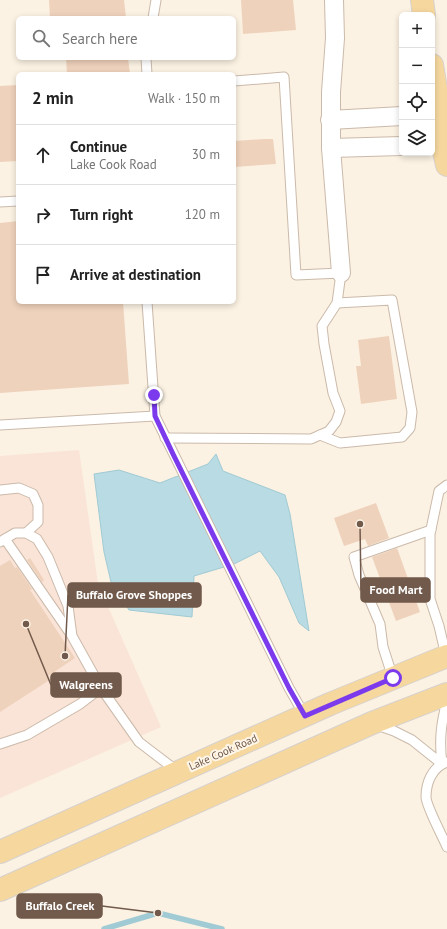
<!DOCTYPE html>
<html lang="en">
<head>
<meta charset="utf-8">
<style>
  :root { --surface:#fff; --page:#f6f6f6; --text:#222; --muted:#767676; --line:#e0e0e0 }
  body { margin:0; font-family:"PT Sans",sans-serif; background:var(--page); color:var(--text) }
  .controls { position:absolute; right:12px; top:12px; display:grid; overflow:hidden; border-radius:6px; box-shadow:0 2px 6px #0003 }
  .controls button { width:36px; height:36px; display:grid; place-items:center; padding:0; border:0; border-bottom:1px solid var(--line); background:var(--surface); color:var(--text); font:20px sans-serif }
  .stop { position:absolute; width:12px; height:12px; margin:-9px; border:3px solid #7c3aed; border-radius:50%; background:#fff }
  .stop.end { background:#7c3aed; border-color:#fff; box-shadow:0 1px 4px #0008 }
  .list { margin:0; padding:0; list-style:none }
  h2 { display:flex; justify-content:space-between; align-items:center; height:52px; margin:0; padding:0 16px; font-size:17px }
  h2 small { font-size:13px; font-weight:400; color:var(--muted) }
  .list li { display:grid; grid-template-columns:26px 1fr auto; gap:12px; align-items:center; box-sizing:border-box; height:60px; padding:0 16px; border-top:1px solid var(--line) }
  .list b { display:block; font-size:15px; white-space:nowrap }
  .list p { margin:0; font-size:13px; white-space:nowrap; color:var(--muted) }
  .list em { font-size:13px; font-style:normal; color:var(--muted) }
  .icon { flex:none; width:22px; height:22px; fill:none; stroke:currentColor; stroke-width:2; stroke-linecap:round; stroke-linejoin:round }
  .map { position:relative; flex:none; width:447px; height:929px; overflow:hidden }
  .search { position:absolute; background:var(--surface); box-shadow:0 2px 6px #0003; left:16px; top:16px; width:220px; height:44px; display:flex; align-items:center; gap:10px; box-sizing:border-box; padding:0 14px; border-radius:6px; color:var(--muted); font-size:15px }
  .panel { position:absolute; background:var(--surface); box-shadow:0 2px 6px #0003; left:16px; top:72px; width:220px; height:232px; border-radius:6px }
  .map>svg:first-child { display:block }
  .commercial { fill:#fae3d7 }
  .water { fill:#b9dbe3; stroke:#a0cad4 }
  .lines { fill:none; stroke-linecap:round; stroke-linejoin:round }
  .stream { stroke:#a0cad4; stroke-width:5.5 }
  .building { fill:#efd2bc }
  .service-casing { stroke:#cbbaaa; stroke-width:11 }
  .minor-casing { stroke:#cbbaaa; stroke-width:20 }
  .primary-casing { stroke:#d7d1cd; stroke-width:24 }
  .service { stroke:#fff; stroke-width:9 }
  .minor { stroke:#fff; stroke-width:18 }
  .primary { stroke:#f6d89f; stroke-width:22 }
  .route { stroke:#7c3aed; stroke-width:5 }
  .labels { text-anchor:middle; stroke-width:4; stroke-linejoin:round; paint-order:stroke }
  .street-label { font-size:11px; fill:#715a4b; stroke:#fef6e9 }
  .leader { fill:none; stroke:#715a4b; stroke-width:1.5 }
  .callout-dot { fill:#715a4b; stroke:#fef6e9; stroke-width:1.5 }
  .callout { fill:#715a4b; stroke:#715a4b; stroke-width:1.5 }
  .callout-label { font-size:12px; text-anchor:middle; font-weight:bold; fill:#fff }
</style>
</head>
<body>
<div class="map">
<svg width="447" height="929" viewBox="0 0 447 929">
  <rect width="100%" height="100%" fill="#fbf2e3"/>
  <!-- commercial -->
  <polygon class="commercial" points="79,450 98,584 161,727 0,798 0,456"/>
  <!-- water -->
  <polygon class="water" points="216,454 223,471 285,495 290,514 309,631 299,623 279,577 260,551 234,564 194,576 192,617 129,610 111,582 104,552 94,474 119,470 160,483 208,464"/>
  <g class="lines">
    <!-- stream -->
    <polyline class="stream" points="104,929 158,913 222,929"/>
  </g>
  <!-- building -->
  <g class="building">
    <polygon points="49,0 124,0 126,18 50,18"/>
    <polygon points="241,0 293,0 296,30 243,34"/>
    <polygon points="66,58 128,58 130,74 67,74"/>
    <polygon points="18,85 18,161 0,162 0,86"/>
    <polygon points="264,139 273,139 276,164 234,167 234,141"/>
    <polygon points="18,221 18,302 123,302 129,384 0,393 0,223"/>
    <polygon points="389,336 397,399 361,404 356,366 361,366 358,340"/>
    <polygon points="376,503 389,538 368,546 365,539 344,546 334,518"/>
    <polygon points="397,548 420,612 396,621 372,557"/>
    <polygon points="30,558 44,580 42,582 27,560"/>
    <polygon points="10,560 15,568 17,567 32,589 30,590 75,658 48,676 51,679 0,712 0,566"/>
  </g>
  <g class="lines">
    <defs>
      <g id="service">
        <polyline points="153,18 156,0"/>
        <polyline points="146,58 147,74"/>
        <polyline points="0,202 18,201"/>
        <polyline points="147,302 155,416 289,688 305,716"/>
        <polyline points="0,425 155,416"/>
        <polyline points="320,435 340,443 402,437 410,428 412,412 392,300 337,303"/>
        <polyline points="165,438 311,439 329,431 336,422 340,411 333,393 324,344 322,326 337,303 341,273 296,275 284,77 234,81"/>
        <polyline points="0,490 19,488 33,494 38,505 38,522 26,533"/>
        <polyline points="5,539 70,633"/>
        <polyline points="0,542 15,533 26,533 37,539 48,557 68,606 72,636 101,688 80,704 27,735 0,744"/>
        <polyline points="446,656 439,626 430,599 430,534 439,491 447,485"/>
        <polyline points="393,678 383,647 380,624 359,575 354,557 431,530"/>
        <polyline points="101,688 139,742 177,771"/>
        <path d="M377,725L394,731L412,740L442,764C439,740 441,724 447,701"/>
        <path d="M447,762C432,767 426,783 426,797C426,806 443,837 447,847"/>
      </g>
      <g id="minor">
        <polyline points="334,0 335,38 331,92 331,148 341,273"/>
        <polyline points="330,120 402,116"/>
        <polyline points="331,148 402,146"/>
      </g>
      <g id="primary">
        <polyline points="422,0 424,15"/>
        <polyline points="432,65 440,113 443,147 447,165"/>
        <polyline points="0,852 330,704 447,656"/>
        <polyline points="0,890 372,723 447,694"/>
      </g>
    </defs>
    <!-- service casing -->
    <use href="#service" class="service-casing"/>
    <!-- minor casing -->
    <use href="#minor" class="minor-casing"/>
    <!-- primary casing -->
    <use href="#primary" class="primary-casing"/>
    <!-- service -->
    <use href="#service" class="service"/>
    <!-- minor -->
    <use href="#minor" class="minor"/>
    <!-- primary -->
    <use href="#primary" class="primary"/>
  </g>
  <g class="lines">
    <!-- route -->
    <polyline class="route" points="154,395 155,416 173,454 289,688 305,716 393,678"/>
  </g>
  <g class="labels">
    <!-- street labels -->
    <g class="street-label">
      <text transform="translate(223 752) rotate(-24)" y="4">Lake Cook Road</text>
    </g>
  </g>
  <!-- callouts -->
  <path class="leader" d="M360 524L361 590M65 656L68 595M26 624L51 685M158 913L102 906"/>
  <g class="callout-dot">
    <circle cx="360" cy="524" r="4"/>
    <circle cx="65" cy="656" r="4"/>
    <circle cx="26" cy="624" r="4"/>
    <circle cx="158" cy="913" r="4"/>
  </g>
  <g class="callout">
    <rect x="361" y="578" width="69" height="24" rx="4"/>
    <rect x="68" y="583" width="133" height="24" rx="4"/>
    <rect x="51" y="673" width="70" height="24" rx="4"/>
    <rect x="17" y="894" width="85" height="24" rx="4"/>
  </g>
  <g class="callout-label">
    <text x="396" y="594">Food Mart</text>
    <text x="134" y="599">Buffalo Grove Shoppes</text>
    <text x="86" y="689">Walgreens</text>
    <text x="60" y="910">Buffalo Creek</text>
  </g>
</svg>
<div class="controls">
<button>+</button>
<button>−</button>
<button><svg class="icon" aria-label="locate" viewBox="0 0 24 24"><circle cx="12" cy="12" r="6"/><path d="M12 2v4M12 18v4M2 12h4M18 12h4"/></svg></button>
<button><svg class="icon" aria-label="layers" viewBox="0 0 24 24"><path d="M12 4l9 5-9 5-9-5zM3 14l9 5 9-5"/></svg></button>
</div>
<div class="stop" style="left:393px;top:678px"></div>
<div class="stop end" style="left:154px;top:395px"></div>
<div class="search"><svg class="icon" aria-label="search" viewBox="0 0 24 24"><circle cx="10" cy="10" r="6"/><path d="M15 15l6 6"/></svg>Search here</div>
<section class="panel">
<h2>2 min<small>Walk · 150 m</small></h2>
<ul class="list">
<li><svg class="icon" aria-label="ahead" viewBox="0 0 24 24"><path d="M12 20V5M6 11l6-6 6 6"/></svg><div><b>Continue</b><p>Lake Cook Road</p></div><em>30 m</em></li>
<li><svg class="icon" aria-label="right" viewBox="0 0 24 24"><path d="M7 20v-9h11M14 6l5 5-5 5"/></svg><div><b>Turn right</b></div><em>120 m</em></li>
<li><svg class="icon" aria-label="arrive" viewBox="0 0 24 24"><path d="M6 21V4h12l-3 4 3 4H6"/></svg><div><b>Arrive at destination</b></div></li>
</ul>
</section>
</div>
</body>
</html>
